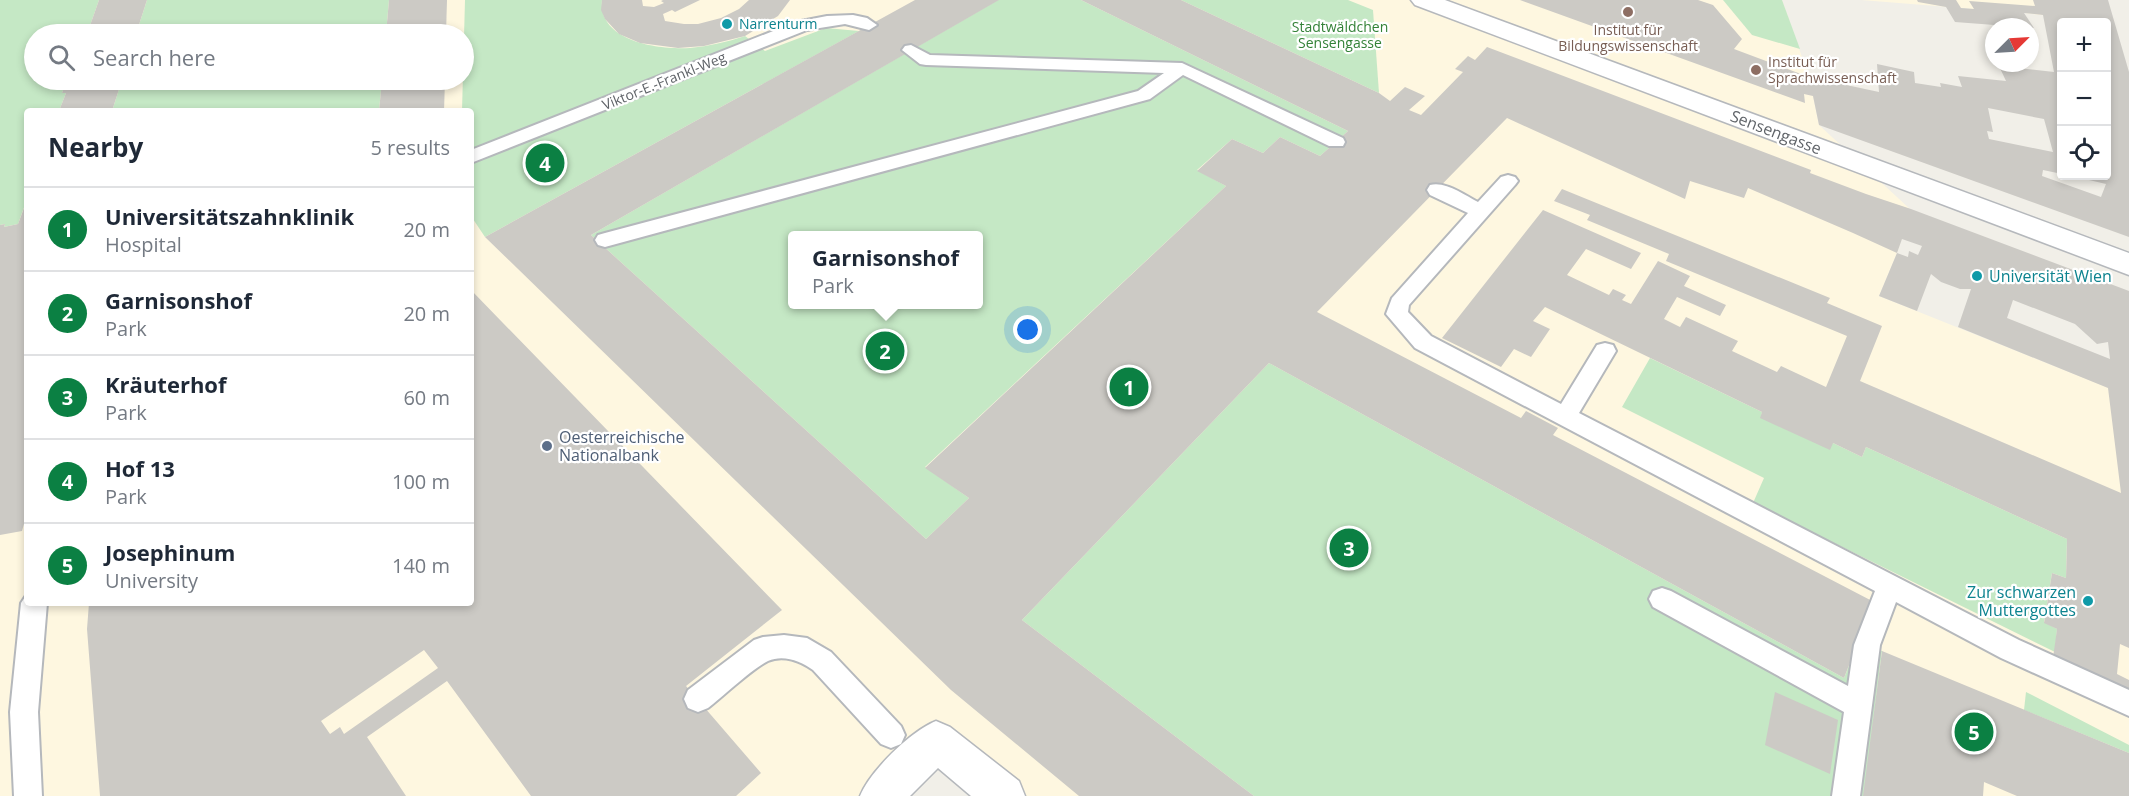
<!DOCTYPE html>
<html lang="en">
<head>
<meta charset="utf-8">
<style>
  :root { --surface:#fff; --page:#f2f2f3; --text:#1f2937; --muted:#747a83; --line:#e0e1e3; --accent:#0b8043 }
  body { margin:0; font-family:"Open Sans",sans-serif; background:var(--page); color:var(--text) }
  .controls { position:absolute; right:18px; top:18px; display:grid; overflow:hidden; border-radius:6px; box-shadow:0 3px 9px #0003 }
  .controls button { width:54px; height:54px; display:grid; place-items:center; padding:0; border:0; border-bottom:2px solid var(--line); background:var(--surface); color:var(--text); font:30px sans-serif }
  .compass { position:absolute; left:1985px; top:18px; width:54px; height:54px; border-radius:50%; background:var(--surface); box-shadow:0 3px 9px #0003; rotate:66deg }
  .you { position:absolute; left:1028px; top:330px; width:21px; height:21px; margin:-15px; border:4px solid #fff; border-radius:50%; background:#1a73e8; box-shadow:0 0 0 9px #1a73e833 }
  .badge { display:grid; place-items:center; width:39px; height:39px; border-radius:50%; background:var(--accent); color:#fff; font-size:20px; font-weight:700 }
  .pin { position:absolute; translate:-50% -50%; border:3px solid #fff; box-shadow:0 2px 6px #0006 }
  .popup { position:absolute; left:788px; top:231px; width:195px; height:78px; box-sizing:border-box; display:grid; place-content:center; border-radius:6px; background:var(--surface); filter:drop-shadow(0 2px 4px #0005); font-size:20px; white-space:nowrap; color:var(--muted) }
  .popup b { font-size:22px; color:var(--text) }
  .popup::after { content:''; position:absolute; left:50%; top:100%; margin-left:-12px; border:12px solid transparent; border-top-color:var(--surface) }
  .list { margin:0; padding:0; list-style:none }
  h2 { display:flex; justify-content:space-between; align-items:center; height:78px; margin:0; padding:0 24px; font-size:26px }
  h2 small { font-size:20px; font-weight:400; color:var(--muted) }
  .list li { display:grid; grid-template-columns:39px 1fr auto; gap:18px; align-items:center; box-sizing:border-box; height:84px; padding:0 24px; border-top:2px solid var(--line) }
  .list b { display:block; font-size:22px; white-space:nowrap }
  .list p { margin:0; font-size:20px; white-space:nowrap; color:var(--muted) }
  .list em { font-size:20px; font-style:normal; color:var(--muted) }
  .icon { flex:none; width:33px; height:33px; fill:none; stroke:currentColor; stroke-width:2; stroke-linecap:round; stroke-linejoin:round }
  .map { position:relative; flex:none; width:2129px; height:796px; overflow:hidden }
  .search { position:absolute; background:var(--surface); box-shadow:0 3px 9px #0003; left:24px; top:24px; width:450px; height:66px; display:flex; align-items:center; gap:15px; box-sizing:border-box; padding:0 21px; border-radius:33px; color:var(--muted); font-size:22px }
  .panel { position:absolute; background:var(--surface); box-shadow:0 3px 9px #0003; left:24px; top:108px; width:450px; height:498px; border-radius:6px }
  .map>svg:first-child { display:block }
  .commercial { fill:#fef7e0; fill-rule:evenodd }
  .green { fill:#c5e8c5; fill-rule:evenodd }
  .building { fill:#cccac5; fill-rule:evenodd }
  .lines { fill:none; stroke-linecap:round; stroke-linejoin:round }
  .service-casing { stroke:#b5b8bc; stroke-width:4 }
  .minor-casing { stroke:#b5b8bc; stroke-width:3 }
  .tertiary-casing { stroke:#b5b8bc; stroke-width:3 }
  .service { fill:#fff; fill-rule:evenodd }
  .minor { fill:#fff; fill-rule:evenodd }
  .tertiary { fill:#fff; fill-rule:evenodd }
  .education-dot { fill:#8d6e63; stroke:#fff; stroke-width:2 }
  .culture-dot { fill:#0f9aa8; stroke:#fff; stroke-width:2 }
  .service-dot { fill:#5c6f8a; stroke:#fff; stroke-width:2 }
  .labels { text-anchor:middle; stroke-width:4.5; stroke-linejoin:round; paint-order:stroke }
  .far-culture-label { font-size:14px; fill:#0d838f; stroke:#fff; text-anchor:start }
  .far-park-label { font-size:14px; fill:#348238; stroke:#fff }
  .far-education-label { font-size:14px; fill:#785e54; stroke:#fff }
  .far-street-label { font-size:14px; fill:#5f6368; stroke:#fff }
  .street-label { font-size:16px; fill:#5f6368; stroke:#fff }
  .culture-label { font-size:16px; fill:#0d838f; stroke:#fff; text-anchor:start }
  .service-label { font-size:16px; fill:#4e5e75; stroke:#fff; text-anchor:start }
</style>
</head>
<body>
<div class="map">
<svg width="2129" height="796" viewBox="0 0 2129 796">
  <rect width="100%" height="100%" fill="#f1efe8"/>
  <!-- commercial -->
  <g class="commercial">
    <path d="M0,0H1782L1809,77L1819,125L1911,210L1897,253L1879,296L2129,396V796H1004L936,741L881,796H0ZM34,34H464V80H34ZM27,111H471V603H27ZM792,236H978V304H792Z"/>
    <polygon points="1861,0 2108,0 2106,22 2024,13"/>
  </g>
  <!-- green -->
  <g class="green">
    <polygon points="0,0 99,0 87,34 34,34 34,80 67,80 62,93 66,93 59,111 27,111 27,199 18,224 4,227 5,224 0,225"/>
    <polygon points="147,0 389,0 386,34 136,34"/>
    <path d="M465,0H602C598,42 659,50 690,48C709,46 727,42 745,36L765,51L826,28L859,31L485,237L471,216V111H462Z"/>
    <path d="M998,0H1081L1348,131L1320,156L1280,137L1263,153L1232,139L1197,170L1226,186L925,467L969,498L926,539L591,235ZM792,236H978V304H792Z"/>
    <polygon points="1181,0 1348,0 1373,10 1379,93"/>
    <polygon points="1723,0 1782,0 1800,49 1752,35"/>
    <polygon points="122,80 382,80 379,111 112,111"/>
    <polygon points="1650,358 1762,412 1761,417 1833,443 1862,457 1866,447 2067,539 2066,578 2052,573 2044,622 2057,629 2055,652 1753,503 1764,478 1622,407"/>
    <polygon points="1269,363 1844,678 1859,641 1882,651 1864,796 1254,796 1022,620"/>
    <polygon points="2026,692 2129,745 2129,753 2024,710"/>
  </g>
  <!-- building -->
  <g class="building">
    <polygon points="99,0 147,0 136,34 87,34"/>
    <polygon points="389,0 447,0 446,34 386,34"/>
    <polygon points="602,0 642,0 643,6 654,7 664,3 661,1 663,0 700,0 675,12 672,10 663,14 665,21 684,24 698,24 721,18 739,9 749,0 790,0 778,16 745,36 704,46 678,48 640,43 619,34 605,19 601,10"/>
    <path d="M915,0H999L591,235L926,539L969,498L925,468L1226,186L1197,171L1232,139L1263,153L1280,137L1320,156L1348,131L1081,0H1181L1379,93L1390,101L1405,87L1425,96L1409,110L1421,115L1463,72L1455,69L1468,56L1475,60L1487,47L1811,170L1810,173L1866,194L1911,209L2129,291V648L2120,644L2117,674L2129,680V692L2053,658L2057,629L2044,623L2052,573L2066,578L2067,539L1866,447L1862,457L1833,443L1830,450L1760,418L1762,412L1545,307L1533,321L1550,329L1531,357L1514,349L1501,367L1442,338L1543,210L1641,253L1631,269L1586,249L1567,275L1609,295L1613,289L1626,295L1622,300L1631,304L1658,261L1690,276L1684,286L1726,305L1720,316L1677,297L1664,319L1680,327L1686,317L1738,341L1732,351L1777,372L1781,366L1826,387L1847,336L1666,261L1669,254L1587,220L1590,215L1554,201L1562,189L1830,298L1827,303L1882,326L1860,381L2121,493L2108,388L1958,327L1971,289H1960L1941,282L1931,274L1917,311L1879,296L1897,253L1853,233L1748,188L1744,198L1690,181L1685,199L1507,118L1317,312L1521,418L1526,411L1558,428L1553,435L1874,602L1844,678L1269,363L1022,620L1254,796H1079L951,690L485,237ZM1902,239L1922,246L1918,255L1909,251L1908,257L1897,253ZM2013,300L2075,324L2097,344L2108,342L2110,359L2007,318Z"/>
    <path d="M1520,0H1698L1713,5L1742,39L1734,49L1809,77L1879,92L1877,64L1914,72L1915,83L1941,87L1940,83L1962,87L1958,76L2006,81L1999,66L2054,72L2043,15L2024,13L2034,28L1955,22L1946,7L1918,2L1917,0H1956L1961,8L1974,9L1969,1L2035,6L2033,0H2108L2129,72V237L1819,125L1813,96L1804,94L1805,103ZM2062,22H2106V176H2072L2106,184L2101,197L2042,176L2043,170L2062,174ZM1988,108L2044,119L2053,152L1989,139L1987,131L1993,132Z"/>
    <polygon points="67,80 122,80 112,111 59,111 66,93 62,93"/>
    <polygon points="382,80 445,80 444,111 379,111"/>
    <polygon points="27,200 27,513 22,531 0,535 0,225 5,224 4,227 18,224"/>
    <path d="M471,290L782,610L686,686L761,773L736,796H531L447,681L367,737L406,796H100L87,629L89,603H471ZM424,650L438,668L344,734L340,727L330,734L321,721Z"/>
    <polygon points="1882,651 2129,753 2129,796 2017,796 1984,782 1983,796 1863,796"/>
    <polygon points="1775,692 1838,720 1830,774 1765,745"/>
  </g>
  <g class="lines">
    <defs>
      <g id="service">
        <polygon points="853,15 867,18 877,25 869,30 845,24 807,30 471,163 471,150 796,22 827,16"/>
        <polygon points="911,45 930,55 1182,63 1343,138 1345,142 1343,146 1329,146 1183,75 1150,99 605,247 598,245 595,240 598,235 605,233 1138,91 1164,73 926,65 920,64 902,50 905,46"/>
        <path d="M1508,175L1515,177L1518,181L1515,185L1409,305L1408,312L1431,336L1561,404L1597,345L1605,343L1613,345L1616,351L1579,413L2019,640L2129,690V716L2001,658L1896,602L1880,645L1860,796H1832L1844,712L1653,607L1649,599L1653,591L1662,588L1671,591L1848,686L1854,645L1875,591L1415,348L1386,314L1392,298L1468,213L1430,195L1427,190L1430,185C1446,181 1464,195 1478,202L1501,177Z"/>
        <polygon points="27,594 27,603 47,603 38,712 42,796 14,796 10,712 21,603"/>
        <path d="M784,635L807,638L831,652L901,726L905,735L901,744L891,748L881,744L813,670C801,661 783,654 768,661C753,668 722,697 708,708L698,712L688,708L684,699L688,690L754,640L763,637Z"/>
      </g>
      <path id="minor" d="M936,721L950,727L1019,781L1025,796H971L938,768L910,796H860C870,771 911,731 936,721Z"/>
      <polygon id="tertiary" points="1411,0 1445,0 2129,253 2129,275 1415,5"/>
    </defs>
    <!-- service casing -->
    <use href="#service" class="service-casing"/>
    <!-- minor casing -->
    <use href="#minor" class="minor-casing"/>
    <!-- tertiary casing -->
    <use href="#tertiary" class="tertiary-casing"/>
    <!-- service -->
    <use href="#service" class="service"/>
    <!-- minor -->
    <use href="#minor" class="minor"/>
    <!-- tertiary -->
    <use href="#tertiary" class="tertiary"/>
  </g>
  <!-- markers -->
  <g class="education-dot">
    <circle cx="1628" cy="12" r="6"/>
    <circle cx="1756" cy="70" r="6"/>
  </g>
  <g class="culture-dot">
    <circle cx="727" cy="24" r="6"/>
    <circle cx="1977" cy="276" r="6"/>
    <circle cx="2088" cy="601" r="6"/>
  </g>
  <circle class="service-dot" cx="547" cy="446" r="6"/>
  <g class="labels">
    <!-- far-culture labels -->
    <g class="far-culture-label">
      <text x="739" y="29">Narrenturm</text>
    </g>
    <!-- far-park labels -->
    <g class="far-park-label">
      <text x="1340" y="32">Stadtwäldchen<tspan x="1340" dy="16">Sensengasse</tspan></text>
    </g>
    <!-- far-education labels -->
    <g class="far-education-label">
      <text x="1628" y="35">Institut für<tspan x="1628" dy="16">Bildungswissenschaft</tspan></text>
      <text x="1768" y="67" text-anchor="start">Institut für<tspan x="1768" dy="16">Sprachwissenschaft</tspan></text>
    </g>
    <!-- far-street labels -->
    <g class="far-street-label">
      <text transform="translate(664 81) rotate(-22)" y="5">Viktor-E.-Frankl-Weg</text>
    </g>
    <!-- street labels -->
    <g class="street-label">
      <text transform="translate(1776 132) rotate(21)" y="6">Sensengasse</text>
    </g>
    <!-- culture labels -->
    <g class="culture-label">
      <text x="1989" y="282">Universität Wien</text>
      <text x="2076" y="598" text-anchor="end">Zur schwarzen<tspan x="2076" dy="18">Muttergottes</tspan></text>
    </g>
    <!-- service labels -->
    <g class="service-label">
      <text x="559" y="443">Oesterreichische<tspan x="559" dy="18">Nationalbank</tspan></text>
    </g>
  </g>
</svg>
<div class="controls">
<button>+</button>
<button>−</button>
<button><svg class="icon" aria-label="locate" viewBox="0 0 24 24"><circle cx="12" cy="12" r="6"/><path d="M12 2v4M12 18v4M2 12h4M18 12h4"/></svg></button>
</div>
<svg class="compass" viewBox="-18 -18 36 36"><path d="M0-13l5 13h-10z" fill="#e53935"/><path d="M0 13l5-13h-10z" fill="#747a83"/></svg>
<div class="you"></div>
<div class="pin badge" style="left:1129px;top:387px">1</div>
<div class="pin badge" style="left:885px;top:351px">2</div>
<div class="popup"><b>Garnisonshof</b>Park</div>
<div class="pin badge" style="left:1349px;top:548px">3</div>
<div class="pin badge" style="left:545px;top:163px">4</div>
<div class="pin badge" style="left:1974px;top:732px">5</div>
<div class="search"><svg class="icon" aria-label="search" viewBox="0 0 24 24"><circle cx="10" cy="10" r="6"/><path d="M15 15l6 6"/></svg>Search here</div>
<section class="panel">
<h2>Nearby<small>5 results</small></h2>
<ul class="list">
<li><span class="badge">1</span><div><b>Universitätszahnklinik</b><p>Hospital</p></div><em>20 m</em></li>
<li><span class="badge">2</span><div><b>Garnisonshof</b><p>Park</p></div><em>20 m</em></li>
<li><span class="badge">3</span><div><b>Kräuterhof</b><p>Park</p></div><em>60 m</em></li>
<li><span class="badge">4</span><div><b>Hof 13</b><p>Park</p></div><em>100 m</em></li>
<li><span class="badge">5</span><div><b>Josephinum</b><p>University</p></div><em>140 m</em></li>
</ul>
</section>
</div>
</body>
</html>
